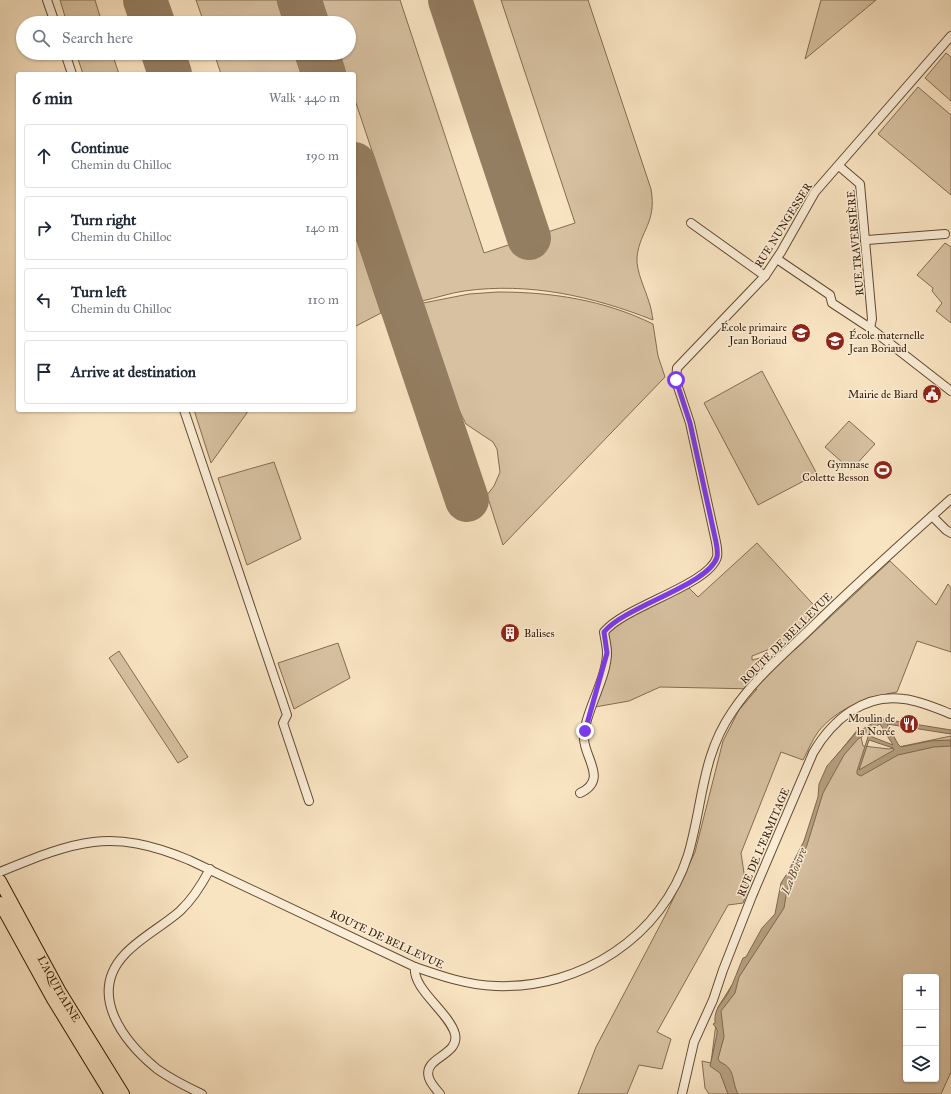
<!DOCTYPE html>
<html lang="en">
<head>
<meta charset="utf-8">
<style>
  :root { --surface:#fff; --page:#f2f2f3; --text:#1f2937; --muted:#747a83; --line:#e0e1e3 }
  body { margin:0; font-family:"IM FELL Great Primer",serif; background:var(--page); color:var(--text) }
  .controls { position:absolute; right:12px; bottom:12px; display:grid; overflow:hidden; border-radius:4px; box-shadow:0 1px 3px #0004 }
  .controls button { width:36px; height:36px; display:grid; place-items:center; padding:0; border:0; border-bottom:1px solid var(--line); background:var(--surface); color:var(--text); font:20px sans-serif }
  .stop { position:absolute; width:12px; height:12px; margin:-9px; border:3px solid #7c3aed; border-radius:50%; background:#fff }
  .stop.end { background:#7c3aed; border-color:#fff; box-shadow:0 1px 4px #0008 }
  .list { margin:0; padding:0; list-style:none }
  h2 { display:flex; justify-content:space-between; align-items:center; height:52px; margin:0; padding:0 16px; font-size:17px }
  h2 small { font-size:13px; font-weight:400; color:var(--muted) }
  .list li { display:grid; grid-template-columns:26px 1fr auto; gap:12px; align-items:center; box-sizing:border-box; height:64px; margin:0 8px 8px; padding:0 8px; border:1px solid var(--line); border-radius:4px }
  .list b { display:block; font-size:15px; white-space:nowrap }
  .list p { margin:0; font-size:13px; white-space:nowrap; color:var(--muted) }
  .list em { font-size:13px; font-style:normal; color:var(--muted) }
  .icon { flex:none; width:22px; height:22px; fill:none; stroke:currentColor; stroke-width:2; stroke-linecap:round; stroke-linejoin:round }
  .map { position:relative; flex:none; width:951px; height:1094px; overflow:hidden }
  .search { position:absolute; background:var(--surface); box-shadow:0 1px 3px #0004; left:16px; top:16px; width:340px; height:44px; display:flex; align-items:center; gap:10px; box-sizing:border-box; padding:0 14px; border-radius:22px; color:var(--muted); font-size:15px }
  .panel { position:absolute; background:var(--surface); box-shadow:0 1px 3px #0004; left:16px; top:72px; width:340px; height:340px; border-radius:4px }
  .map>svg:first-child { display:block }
  .green { fill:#d7c1a1; stroke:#846c50; fill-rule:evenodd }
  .water { fill:#b59f80; stroke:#80694d; fill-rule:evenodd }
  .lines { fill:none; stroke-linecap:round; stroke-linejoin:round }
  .runway { stroke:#947e61; stroke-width:44 }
  .minor-casing { stroke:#624b30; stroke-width:10 }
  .highway-casing { stroke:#301800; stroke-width:14 }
  .minor { stroke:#fbedd7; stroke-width:8 }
  .highway { stroke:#f9e4c2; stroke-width:12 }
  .route { stroke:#7c3aed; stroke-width:5 }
  .labels { text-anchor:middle; stroke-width:3; stroke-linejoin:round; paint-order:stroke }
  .street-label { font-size:11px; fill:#301800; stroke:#fbedd7 }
  .poi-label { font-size:11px; fill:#301800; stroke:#fbedd7; text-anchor:end }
  .water-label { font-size:12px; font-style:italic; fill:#654e33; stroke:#fbedd7 }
</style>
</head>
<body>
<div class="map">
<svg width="951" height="1094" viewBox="0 0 951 1094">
  <rect width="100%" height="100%" fill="#f9e4c2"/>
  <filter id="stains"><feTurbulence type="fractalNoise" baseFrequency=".005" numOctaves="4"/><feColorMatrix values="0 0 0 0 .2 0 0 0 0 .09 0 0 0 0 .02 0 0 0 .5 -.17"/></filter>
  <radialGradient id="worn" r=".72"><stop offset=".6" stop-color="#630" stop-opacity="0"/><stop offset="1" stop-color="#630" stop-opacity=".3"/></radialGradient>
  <!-- green -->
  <g class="green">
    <polygon points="60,0 95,0 102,23 67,23"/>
    <polygon points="196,0 277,0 284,23 204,23"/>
    <path d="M322,0H400L484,253L575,223L501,0H588L651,189C657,223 640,230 637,257C636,272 645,288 649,302C651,307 652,314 653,320C592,296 529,282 464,291C450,293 436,298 422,301L354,97V74H346L339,53H349V23H329Z"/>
    <polygon points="821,0 876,0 805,59"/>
    <polygon points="76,53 112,53 119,74 83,74"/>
    <polygon points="214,53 294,53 301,74 221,74"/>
    <polygon points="946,53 951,57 951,101 925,78"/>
    <polygon points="918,87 951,115 951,195 878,134"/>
    <polygon points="354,232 381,313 354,327"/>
    <polygon points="945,243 951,247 951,323 936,311 942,303 932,291 933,288 917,275"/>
    <path d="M498,292C552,292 604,300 653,324L658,356L665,377L503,545L487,495L494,486L500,472L497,449L493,442L466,424L457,406L423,303L469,294Z"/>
    <polygon points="762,371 817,474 758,505 704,403"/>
    <polygon points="194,410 249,410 211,463"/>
    <polygon points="849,421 875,444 851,470 825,447"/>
    <polygon points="274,462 301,539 247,565 218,478"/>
    <path d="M757,543L821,613L790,641L752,656V660L796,649L890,561L936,605L948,584L951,588V652L917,641L897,692C867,697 837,708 818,732C812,740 808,751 803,760L781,752L741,853L747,893L743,903L728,905L657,1032L671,1039L662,1069L639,1065L627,1094H578L596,1047L666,914L695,852L723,741L739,710L757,689L660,687L629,701L595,707L606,639L608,633L615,625L687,586L698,597Z"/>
    <polygon points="338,643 350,678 294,709 278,663"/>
    <polygon points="119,651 188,757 178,763 109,658"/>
    <path d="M859,728L863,746L889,749L951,736V1072L941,1094H709L705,1088L702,1061L711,1063L718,1007L781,908L832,761ZM906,977H936V1079H906Z"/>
  </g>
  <!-- water -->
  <path class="water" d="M883,719L951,730V734L887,724L898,744L901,747L930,741L950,740L951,746L934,747L898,755L861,776L857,774V771L868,737L866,734L858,739L844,755L823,793L807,845L787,890L784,908L739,977L735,993L721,1011L724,1037L718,1059L720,1062C736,1069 731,1080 738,1094H728L720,1073L710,1066L717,1034V1029L713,1024L715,1023C714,1007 721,1006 728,993C734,982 738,969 743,958L746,957L762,928L775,914L781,883L788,872L804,841L818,797L819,784L827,766L856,733L878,720ZM880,724L893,745L870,736L869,730ZM869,740L893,748L894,750L859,770Z"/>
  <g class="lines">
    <!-- runway -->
    <g class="runway">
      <polyline points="145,0 153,23"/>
      <polyline points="299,0 307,23"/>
      <polyline points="450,0 529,238"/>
      <polyline points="163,53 170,74"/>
      <polyline points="317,53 324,74"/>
      <polyline points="354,164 467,500"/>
    </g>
    <defs>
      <g id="minor">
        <polyline points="47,0 55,23"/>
        <polyline points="65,53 72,74"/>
        <polyline points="839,166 860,184 872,319 870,328"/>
        <polyline points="691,223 765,276"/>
        <polyline points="867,240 945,234"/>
        <polyline points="777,259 830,295 832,303 870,328 951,391"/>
        <polyline points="184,410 287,715 283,723 309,801"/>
        <polyline points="932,516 946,530 951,533"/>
        <path d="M580,793C608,780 585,759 584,739C583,715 607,679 607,653C607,646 605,639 604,632C625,606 709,585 717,557C718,552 717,547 716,542L690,423L676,381L677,368L765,276L781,252L815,192L951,36"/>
        <path d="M0,872C76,841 110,827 189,860L415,967C441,976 467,985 496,986C581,989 662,937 688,855C703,805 701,757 732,712C754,679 783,655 811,628C856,584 904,541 951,499"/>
        <path d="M415,967C412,989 449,1012 455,1034C460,1056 422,1057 429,1078C431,1084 436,1089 440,1094"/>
        <path d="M202,1094C187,1087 171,1079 157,1069C123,1041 87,994 125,954C141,937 163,926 180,911C193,899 202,884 210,869"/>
        <path d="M682,1094L694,1042L713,1000L723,970L752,896L813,753C832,720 864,693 904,699C920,701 936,708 951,714"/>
      </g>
      <g id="highway">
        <path id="s1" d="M0,881L60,992L123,1094"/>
        <polyline points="0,903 53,999 111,1094"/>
      </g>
    </defs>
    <!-- minor casing -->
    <use href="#minor" class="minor-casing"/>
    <!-- highway casing -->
    <use href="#highway" class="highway-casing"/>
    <!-- minor -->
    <use href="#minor" class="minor"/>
    <!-- highway -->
    <use href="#highway" class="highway"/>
  </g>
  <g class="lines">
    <!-- route -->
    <path class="route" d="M585,731L607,653L604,632C625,606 709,585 717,557C718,552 717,547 716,542L690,423L676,380"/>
  </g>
  <!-- icons -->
  <defs>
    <symbol id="school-disc" viewBox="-11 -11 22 22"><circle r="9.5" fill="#8f2418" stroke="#fbedd7"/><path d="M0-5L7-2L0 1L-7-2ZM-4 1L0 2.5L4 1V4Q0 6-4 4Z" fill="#fff"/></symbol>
    <symbol id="civic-disc" viewBox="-11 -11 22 22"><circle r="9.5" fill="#8f2418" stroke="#fbedd7"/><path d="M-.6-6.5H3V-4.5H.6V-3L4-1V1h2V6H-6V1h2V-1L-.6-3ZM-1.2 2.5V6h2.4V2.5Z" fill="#fff"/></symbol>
    <symbol id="stadium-disc" viewBox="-11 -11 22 22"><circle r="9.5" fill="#8f2418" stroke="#fbedd7"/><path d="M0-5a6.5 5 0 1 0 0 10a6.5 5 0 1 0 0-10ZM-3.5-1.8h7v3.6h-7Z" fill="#fff"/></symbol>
    <symbol id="building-disc" viewBox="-11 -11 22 22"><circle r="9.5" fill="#8f2418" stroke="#fbedd7"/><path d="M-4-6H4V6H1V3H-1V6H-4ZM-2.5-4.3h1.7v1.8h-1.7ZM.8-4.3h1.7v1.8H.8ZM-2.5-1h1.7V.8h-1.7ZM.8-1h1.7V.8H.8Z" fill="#fff"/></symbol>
    <symbol id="restaurant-disc" viewBox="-11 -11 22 22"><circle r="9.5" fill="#8f2418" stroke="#fbedd7"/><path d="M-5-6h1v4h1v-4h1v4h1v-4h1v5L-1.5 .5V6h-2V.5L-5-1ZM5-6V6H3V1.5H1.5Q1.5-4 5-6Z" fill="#fff"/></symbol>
  </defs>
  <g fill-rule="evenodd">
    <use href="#school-disc" x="790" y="322" width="22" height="22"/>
    <use href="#school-disc" x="824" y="330" width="22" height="22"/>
    <use href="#civic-disc" x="921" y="383" width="22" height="22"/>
    <use href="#stadium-disc" x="872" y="459" width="22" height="22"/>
    <use href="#building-disc" x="499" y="622" width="22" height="22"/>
    <use href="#restaurant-disc" x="898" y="713" width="22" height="22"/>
  </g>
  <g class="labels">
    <!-- street labels -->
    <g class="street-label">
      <text transform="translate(783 225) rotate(-58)" y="4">RUE NUNGESSER</text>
      <text transform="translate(855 243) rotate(-95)" y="4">RUE TRAVERSIÈRE</text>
      <text transform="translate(786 638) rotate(-45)" y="4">ROUTE DE BELLEVUE</text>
      <text transform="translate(763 842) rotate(-67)" y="4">RUE DE L’ERMITAGE</text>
      <text transform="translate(387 939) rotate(25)" y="4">ROUTE DE BELLEVUE</text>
      <text dy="4" stroke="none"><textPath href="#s1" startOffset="123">L'AQUITAINE</textPath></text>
    </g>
    <!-- poi labels -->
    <g class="poi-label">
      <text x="787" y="331">École primaire<tspan x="787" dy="13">Jean Boriaud</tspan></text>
      <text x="849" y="339" text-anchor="start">École maternelle<tspan x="849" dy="13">Jean Boriaud</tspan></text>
      <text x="918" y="398">Mairie de Biard</text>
      <text x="869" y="468">Gymnase<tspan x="869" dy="13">Colette Besson</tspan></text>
      <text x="524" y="637" text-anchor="start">Balises</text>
      <text x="895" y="722">Moulin de<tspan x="895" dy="13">la Norée</tspan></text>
    </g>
    <!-- water labels -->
    <g class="water-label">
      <text transform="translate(794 871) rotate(-68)" y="4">La Boivre</text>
    </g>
  </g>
  <rect width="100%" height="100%" filter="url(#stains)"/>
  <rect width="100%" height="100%" fill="url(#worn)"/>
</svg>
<div class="controls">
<button>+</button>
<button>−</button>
<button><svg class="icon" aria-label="layers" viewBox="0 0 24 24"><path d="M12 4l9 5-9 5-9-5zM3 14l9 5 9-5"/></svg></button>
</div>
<div class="stop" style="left:676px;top:380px"></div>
<div class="stop end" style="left:585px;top:731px"></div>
<div class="search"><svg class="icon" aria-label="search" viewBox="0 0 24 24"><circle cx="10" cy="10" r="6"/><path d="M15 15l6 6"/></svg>Search here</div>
<section class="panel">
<h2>6 min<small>Walk · 440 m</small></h2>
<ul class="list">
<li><svg class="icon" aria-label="ahead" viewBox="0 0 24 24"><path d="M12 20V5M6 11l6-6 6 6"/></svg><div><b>Continue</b><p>Chemin du Chilloc</p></div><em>190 m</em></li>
<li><svg class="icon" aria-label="right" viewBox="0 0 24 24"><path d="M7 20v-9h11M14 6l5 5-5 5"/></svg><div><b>Turn right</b><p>Chemin du Chilloc</p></div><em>140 m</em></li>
<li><svg class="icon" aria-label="left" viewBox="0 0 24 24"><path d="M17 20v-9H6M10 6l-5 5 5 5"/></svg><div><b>Turn left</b><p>Chemin du Chilloc</p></div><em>110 m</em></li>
<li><svg class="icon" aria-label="arrive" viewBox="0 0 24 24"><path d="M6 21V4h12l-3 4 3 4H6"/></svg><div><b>Arrive at destination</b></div></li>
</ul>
</section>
</div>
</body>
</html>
